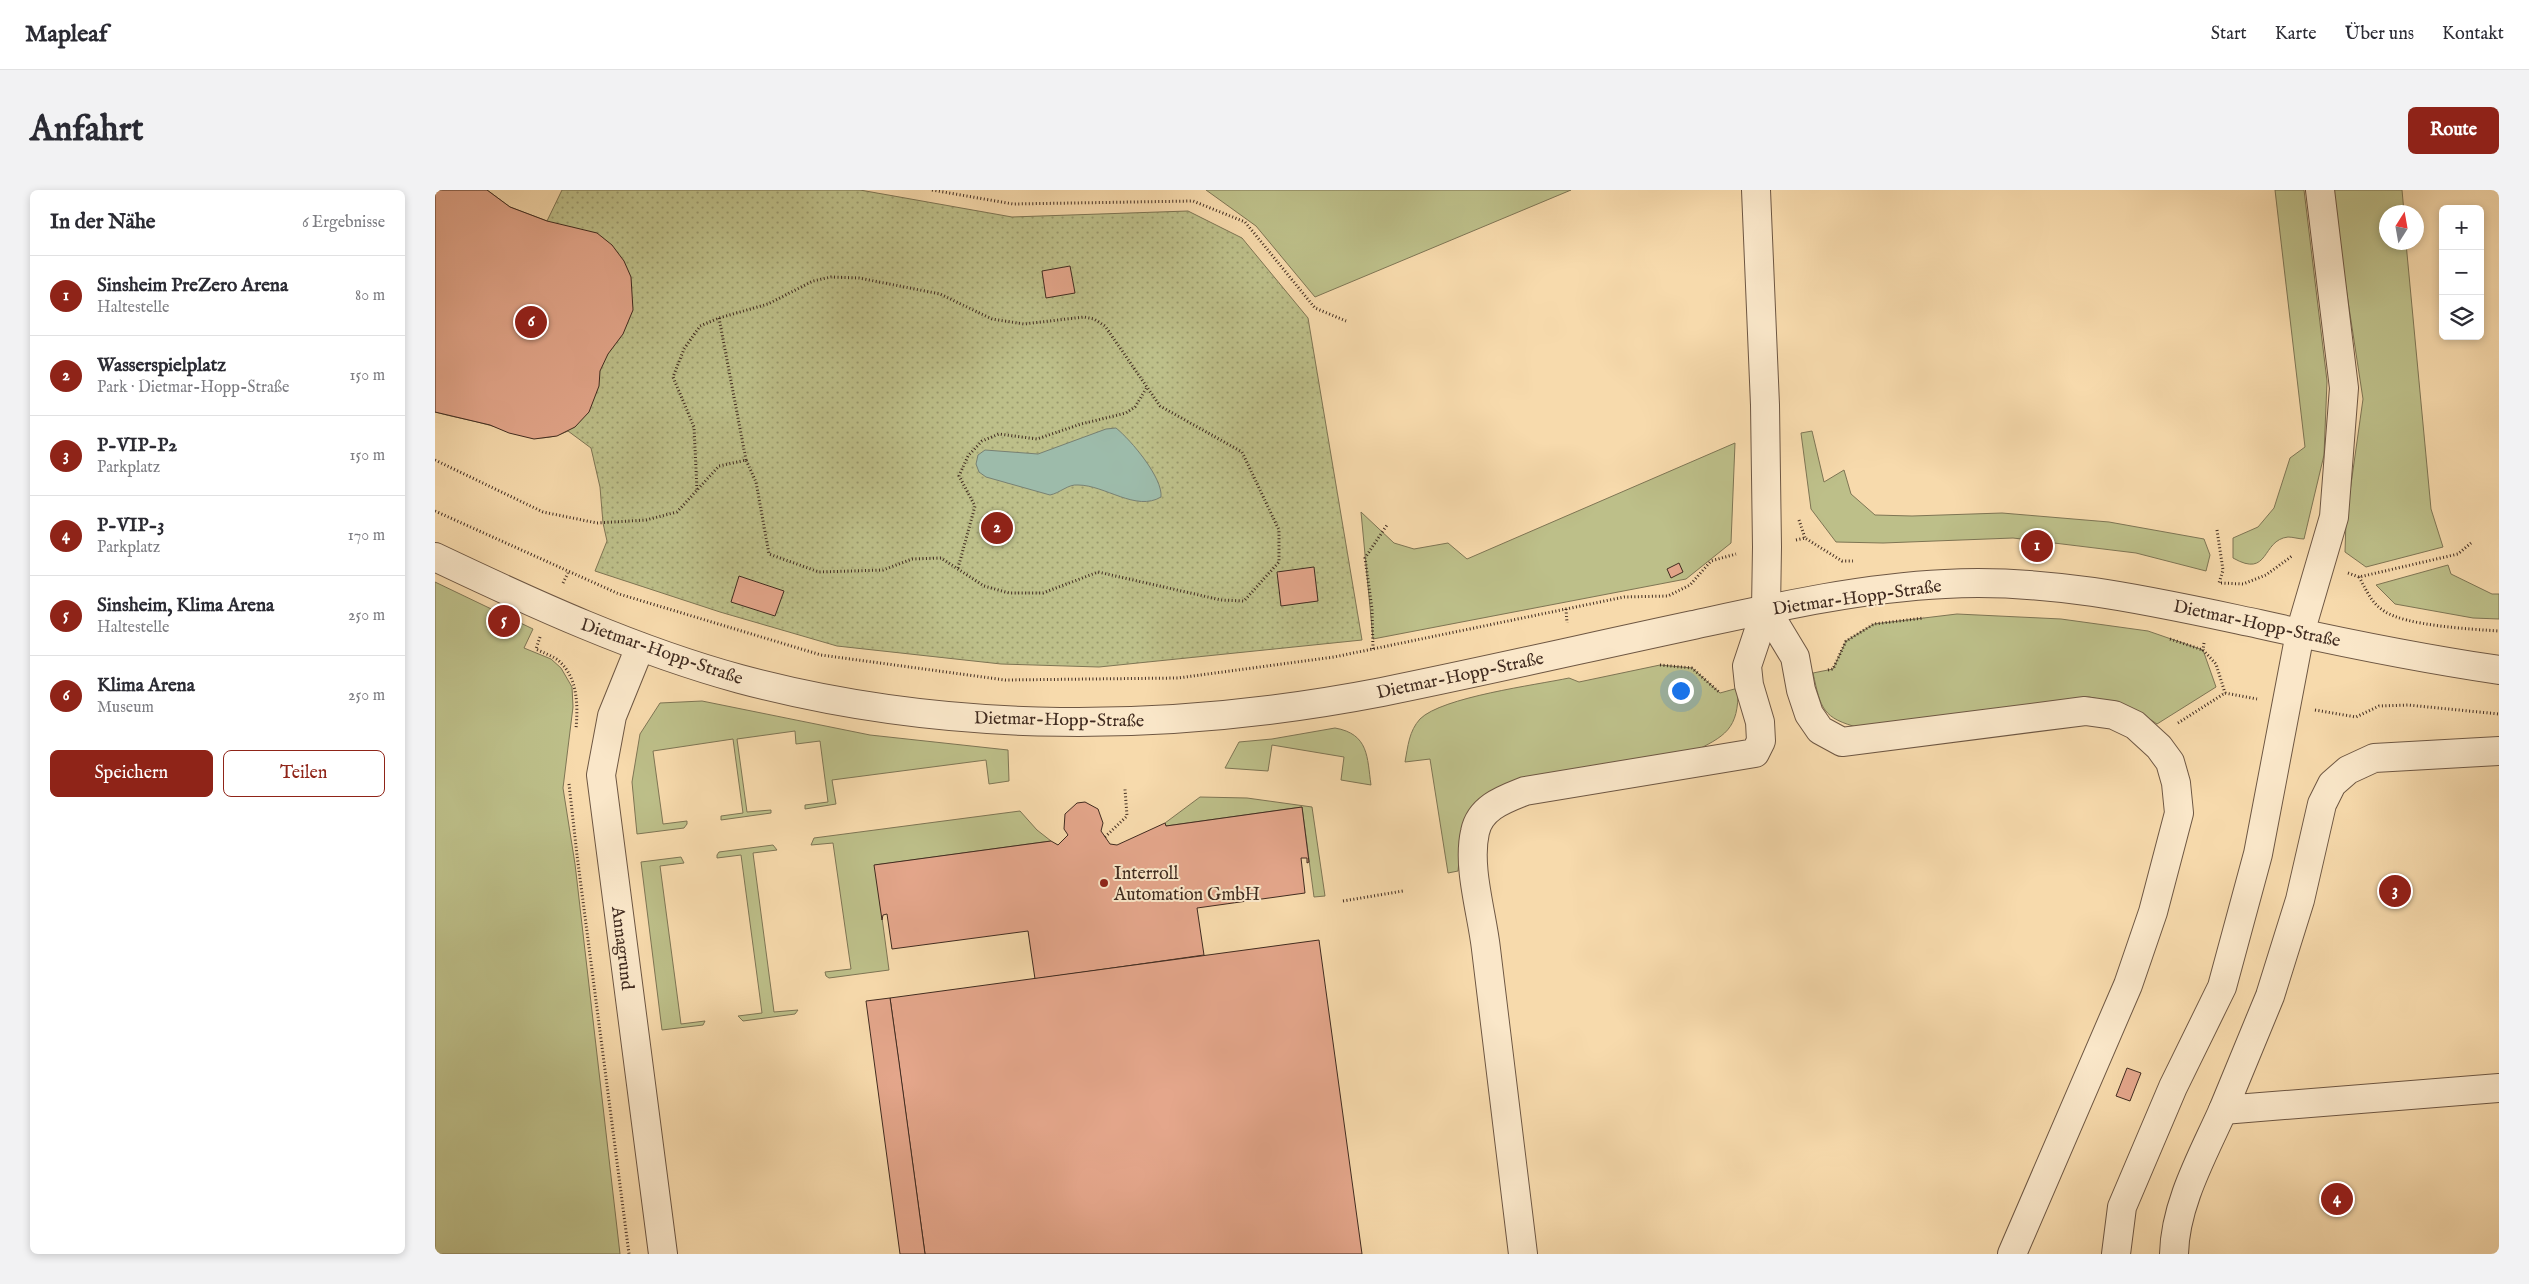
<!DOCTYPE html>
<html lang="de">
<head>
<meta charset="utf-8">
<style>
  :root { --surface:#fff; --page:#f2f2f3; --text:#2b2b33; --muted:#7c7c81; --line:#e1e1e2; --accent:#8f2418 }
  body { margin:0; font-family:"IM FELL English",serif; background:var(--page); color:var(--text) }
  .controls { position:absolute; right:15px; top:15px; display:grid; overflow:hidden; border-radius:8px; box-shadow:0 2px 8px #0003 }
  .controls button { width:45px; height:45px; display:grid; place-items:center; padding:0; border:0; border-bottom:1px solid var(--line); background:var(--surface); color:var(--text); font:25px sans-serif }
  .compass { position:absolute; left:1944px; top:15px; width:45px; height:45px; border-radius:50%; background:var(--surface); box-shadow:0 2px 8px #0003; rotate:11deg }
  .you { position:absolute; left:1245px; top:500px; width:18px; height:18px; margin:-12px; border:4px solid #fff; border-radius:50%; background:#1a73e8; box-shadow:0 0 0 8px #1a73e833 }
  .badge { display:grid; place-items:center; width:32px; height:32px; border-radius:50%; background:var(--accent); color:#fff; font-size:16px; font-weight:700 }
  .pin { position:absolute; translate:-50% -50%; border:2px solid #fff; box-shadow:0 1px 5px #0006 }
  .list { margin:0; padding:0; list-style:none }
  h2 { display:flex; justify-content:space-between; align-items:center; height:65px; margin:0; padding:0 20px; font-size:21px }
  h2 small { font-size:16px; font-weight:400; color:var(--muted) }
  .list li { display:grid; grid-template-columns:32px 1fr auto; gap:15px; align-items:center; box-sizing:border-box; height:80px; padding:0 20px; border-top:1px solid var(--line) }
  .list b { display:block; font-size:19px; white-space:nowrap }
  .list p { margin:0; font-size:16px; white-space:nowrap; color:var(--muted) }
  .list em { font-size:16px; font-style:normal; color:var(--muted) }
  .actions { display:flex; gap:10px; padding:15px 20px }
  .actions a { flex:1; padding:11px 0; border:1px solid var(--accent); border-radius:8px; text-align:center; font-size:18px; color:var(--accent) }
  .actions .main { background:var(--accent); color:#fff }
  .icon { flex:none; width:28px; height:28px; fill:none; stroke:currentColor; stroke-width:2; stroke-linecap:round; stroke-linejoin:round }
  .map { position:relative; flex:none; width:2064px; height:1064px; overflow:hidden; border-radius:8px }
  header { display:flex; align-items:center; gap:30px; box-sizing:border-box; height:70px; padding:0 25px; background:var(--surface); border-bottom:1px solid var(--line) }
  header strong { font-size:24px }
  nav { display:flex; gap:28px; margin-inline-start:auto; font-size:18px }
  .intro { display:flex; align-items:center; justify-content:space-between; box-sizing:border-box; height:120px; padding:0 30px }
  h1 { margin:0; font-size:35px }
  .button { padding:12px 22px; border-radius:8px; background:var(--accent); color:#fff; font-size:18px; font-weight:700 }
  main { display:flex; gap:30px; padding:0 30px }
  aside { flex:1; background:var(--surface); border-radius:8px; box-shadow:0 2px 8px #0003 }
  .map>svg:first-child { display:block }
  .green { fill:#bdbf89; stroke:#7e7554 }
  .park { fill:url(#park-dots); stroke:#7e7554 }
  .water { fill:#9dbbaa; stroke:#788173 }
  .building { fill:#e4a68b; stroke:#402b20 }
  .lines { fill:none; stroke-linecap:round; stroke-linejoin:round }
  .minor-casing { stroke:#6e5743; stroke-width:30 }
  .path { stroke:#402b20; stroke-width:3; stroke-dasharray:1 2.5; stroke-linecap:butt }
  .minor { stroke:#fae7c9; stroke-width:28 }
  .poi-dot { fill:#8f2418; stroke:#fae7c9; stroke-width:2 }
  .labels { text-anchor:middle; stroke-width:4; stroke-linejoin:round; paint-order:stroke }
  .street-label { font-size:18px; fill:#402b20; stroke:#fae7c9 }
  .poi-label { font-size:18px; fill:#402b20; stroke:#fae7c9; text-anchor:start }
</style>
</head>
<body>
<header>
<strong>Mapleaf</strong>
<nav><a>Start</a><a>Karte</a><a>Über uns</a><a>Kontakt</a></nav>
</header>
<div class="intro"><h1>Anfahrt</h1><a class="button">Route</a></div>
<main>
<aside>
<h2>In der Nähe<small>6 Ergebnisse</small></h2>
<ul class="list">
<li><span class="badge">1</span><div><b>Sinsheim PreZero Arena</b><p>Haltestelle</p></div><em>80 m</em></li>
<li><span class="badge">2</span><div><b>Wasserspielplatz</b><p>Park · Dietmar-Hopp-Straße</p></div><em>150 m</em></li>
<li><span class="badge">3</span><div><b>P-VIP-P2</b><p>Parkplatz</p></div><em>150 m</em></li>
<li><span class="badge">4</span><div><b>P-VIP-3</b><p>Parkplatz</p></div><em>170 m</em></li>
<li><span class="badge">5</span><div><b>Sinsheim, Klima Arena</b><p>Haltestelle</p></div><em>250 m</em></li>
<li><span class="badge">6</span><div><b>Klima Arena</b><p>Museum</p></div><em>250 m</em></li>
</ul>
<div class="actions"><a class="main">Speichern</a><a>Teilen</a></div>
</aside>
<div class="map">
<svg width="2064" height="1064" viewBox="0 0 2064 1064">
  <defs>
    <pattern id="park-dots" width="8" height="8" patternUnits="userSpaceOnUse" patternTransform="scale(1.25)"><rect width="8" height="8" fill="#bdbf89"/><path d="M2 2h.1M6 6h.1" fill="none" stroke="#9b9b70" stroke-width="1.8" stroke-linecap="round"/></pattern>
  </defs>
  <rect width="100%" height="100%" fill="#f7daac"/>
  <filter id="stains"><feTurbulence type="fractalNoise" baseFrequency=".004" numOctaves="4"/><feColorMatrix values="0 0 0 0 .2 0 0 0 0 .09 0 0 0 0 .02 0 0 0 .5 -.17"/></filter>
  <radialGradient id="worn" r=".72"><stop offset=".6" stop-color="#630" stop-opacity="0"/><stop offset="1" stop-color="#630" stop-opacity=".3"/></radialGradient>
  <!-- green -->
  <g class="green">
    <polygon points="771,0 1136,0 880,107 821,36"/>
    <path d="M1840,0H1869L1892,191L1889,265L1869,349C1864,349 1858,347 1853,347C1826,350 1835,389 1798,368V348L1823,337L1839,318L1855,268L1870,257Z"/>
    <polygon points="1896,0 1967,0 1969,22 1952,22 1952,52 1971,53 1996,319 2008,357 1931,377 1910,362 1911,330 1928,209"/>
    <polygon points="1377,241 1389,292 1409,280 1416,304 1440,325 1477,326 1567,323 1674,332 1769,349 1775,365 1771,381 1701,363 1578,348 1448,353 1401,352 1376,319 1366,243"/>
    <polygon points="1300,253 1296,353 1251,389 938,449 926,322 959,353 979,359 1013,353 1032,369"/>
    <polygon points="2013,375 2016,384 2057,404 2064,404 2064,429 2038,428 1960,414 1941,395"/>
    <polygon points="0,392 98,439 89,458 116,469 126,478 137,497 138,517 128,598 140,674 185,1064 0,1064"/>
    <path d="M1522,424L1626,429L1713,441L1768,460L1781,497L1722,534C1700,518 1680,512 1654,507L1425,538C1387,528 1386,519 1378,483L1398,479L1411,451L1439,434Z"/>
    <path d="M1225,475L1257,478L1285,503L1303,498C1304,540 1290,546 1256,563L1077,592L1025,661L1023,681L1013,683L995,569L970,572C973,556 974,541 985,529C1007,507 1101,495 1134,488L1144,492Z"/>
    <polygon points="267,511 435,545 573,560 574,591 554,594 551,570 397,590 401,614 370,619 370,615 393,612 385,551 361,554 360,541 302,549 312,622 336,620 336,623 286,630 286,626 308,623 298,549 218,561 228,634 252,631 252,634 249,638 202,644 197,592 205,544 225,513"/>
    <path d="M900,538C934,544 932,567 936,595L906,590L909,567L837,555L833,581L790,578L804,552L837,549Z"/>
    <polygon points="765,607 812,608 877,617 890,706 879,707 867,617 731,636 730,633"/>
    <polygon points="585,621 602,640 616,651 440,675 454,780 394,788 391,786 390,782 416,779 398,653 376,655 379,648"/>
    <polygon points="338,655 342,660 318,663 339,822 363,820 360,824 308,831 303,826 327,823 306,665 282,668 282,665 284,662"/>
    <polygon points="246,667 249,673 225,676 246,834 270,831 268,835 227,840 206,672"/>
  </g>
  <!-- park -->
  <path class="park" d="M0,0H52L75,17L112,31L127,0H425L577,27L753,21L807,48L873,128L927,450L664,477L566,474L402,456L285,422L160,381L172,351L168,333L165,297L156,258L133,241C101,256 84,243 54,235C36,230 18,227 0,222Z"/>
  <!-- water -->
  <path class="water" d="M681,238C696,250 728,288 726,307C701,322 670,295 643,295C633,294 625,303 615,305L551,287L544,282L541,274L543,265L550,260L603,264L671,239Z"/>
  <!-- building -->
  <g class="building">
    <polygon points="0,0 52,0 75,17 112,31 162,43 177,55 189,71 196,87 198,120 188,144 173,164 165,181 164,196 154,222 140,237 122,246 99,249 74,243 55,235 0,222"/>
    <polygon points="635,76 640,103 611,108 607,81"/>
    <polygon points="1244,373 1248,382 1236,388 1232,379"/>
    <polygon points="879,377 883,411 846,416 842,382"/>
    <polygon points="304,386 349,401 340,426 296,412"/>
    <polygon points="650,612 663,619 668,633 666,641 675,654 682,655 730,633 731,636 867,617 874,672 872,673 872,668 866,668 870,703 762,718 769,765 600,789 593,741 457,759 452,724 448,725 447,730 439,675 616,651 623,655 633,645 629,639 630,624 642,613"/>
    <polygon points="884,750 927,1064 490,1064 455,808"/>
    <polygon points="455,808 464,872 490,1064 465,1064 431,811"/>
    <polygon points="1692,878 1706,883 1695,911 1681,906"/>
  </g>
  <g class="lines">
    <defs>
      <g id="minor">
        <path d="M0,367C99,414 199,460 305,489C514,545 735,543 947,502C1051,481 1155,457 1258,435C1341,417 1425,398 1510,394C1617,388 1720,412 1824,434C1904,452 1983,468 2064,480"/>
        <polyline points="1331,419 1360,467 1366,500 1374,524 1385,540 1407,552 1650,521 1679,525 1700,535 1724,557 1735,572 1741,593 1744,623 1718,722 1693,795 1577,1064"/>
        <polyline points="205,457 177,526 166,585 228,1064"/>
        <polyline points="2064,561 1939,568 1913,580 1897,594 1887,614 1865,710 1835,806 1788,920 2064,898"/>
        <path d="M1088,1064C1075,962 1064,860 1051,759C1047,723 1032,677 1040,642C1045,617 1070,609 1090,601L1320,563L1326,551L1325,532L1314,495L1312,476L1331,419L1332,357L1330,215L1321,0"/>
        <polyline points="1681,1064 1687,1017 1738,897 1787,797 1823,664 1865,443 1899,327 1909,198 1885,0"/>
        <path d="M1739,1064C1740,1014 1768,965 1788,920"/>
      </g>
    </defs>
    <!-- minor casing -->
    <use href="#minor" class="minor-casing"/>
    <!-- path -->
    <g class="path">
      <polyline points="497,0 578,14 758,11 810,32 880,118 911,131"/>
      <polyline points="284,128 311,270"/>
      <polyline points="0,270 108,322 162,333 211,330 242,322 284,276 311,270 321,292 334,364 384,382 448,380 477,369 506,368 549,396 574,403 608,403 663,382 786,410 809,411 844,372 844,340 807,262 725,216 670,136 659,129 649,127 589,134 557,129 505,104 424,88 396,87 378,91 333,114 284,128 265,136 249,159 238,187 259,237 262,300"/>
      <polyline points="0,321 184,404 386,465 570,490 743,488 899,467 1189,407 1233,406 1255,395 1276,371 1301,364"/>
      <polyline points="1364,330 1370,348"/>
      <polyline points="1782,340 1788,380 1784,393"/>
      <polyline points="1361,350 1370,348 1407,371 1418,371"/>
      <polyline points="523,378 540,316 524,286 533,266 547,251 564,244 602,249 646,234 691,223 700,217 712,197"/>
      <polyline points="1913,383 1924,387 2023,364 2036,353"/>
      <path d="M1924,387C1931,399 1936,413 1949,421C1971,436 2036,439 2064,441"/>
      <polyline points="128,393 133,383"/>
      <polyline points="1786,393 1808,394 1831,385 1857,366"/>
      <polyline points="1131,419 1132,433"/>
      <path d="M105,447L101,459C108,463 119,466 125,472C143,489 143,516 141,539"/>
      <polyline points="1735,449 1768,460"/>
      <polyline points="1769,453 1768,460 1781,474 1790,503"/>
      <polyline points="938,459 937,419 930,368 952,335"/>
      <polyline points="1225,475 1257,478 1284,502"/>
      <polyline points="1393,480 1398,479 1411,451 1439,434 1489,428"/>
      <polyline points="1880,520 1921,527 1944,516 1973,515 2064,524"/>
      <polyline points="1743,533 1790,503 1822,509"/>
      <polyline points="134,594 142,665 194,1064"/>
      <polyline points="670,647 692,626 690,599"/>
      <polyline points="908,711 968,701"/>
    </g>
    <!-- minor -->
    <use href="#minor" class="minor"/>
  </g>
  <!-- markers -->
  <circle class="poi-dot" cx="669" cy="693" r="5"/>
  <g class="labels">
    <!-- street labels -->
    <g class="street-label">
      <text transform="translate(1422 407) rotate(-8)" y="6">Dietmar-Hopp-Straße</text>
      <text transform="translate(1822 433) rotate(12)" y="6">Dietmar-Hopp-Straße</text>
      <text transform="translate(227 461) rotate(19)" y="6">Dietmar-Hopp-Straße</text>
      <text transform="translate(1025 485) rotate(-12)" y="6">Dietmar-Hopp-Straße</text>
      <text transform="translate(624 529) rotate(1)" y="6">Dietmar-Hopp-Straße</text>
      <text transform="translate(188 758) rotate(83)" y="6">Annagrund</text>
    </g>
    <!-- poi labels -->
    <g class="poi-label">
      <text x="679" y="689">Interroll<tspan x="679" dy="21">Automation GmbH</tspan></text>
    </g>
  </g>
  <rect width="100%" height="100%" filter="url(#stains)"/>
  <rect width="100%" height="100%" fill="url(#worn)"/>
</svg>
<div class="controls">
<button>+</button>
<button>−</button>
<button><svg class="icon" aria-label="layers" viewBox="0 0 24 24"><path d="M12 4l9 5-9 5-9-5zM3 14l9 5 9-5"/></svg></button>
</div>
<svg class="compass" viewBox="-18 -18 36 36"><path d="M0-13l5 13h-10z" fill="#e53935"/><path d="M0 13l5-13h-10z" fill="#7c7c81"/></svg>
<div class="you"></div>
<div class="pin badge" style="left:1602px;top:356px">1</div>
<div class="pin badge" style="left:562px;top:338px">2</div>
<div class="pin badge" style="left:1960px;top:701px">3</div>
<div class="pin badge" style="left:1902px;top:1009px">4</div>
<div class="pin badge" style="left:69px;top:431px">5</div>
<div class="pin badge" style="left:96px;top:132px">6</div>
</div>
</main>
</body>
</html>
